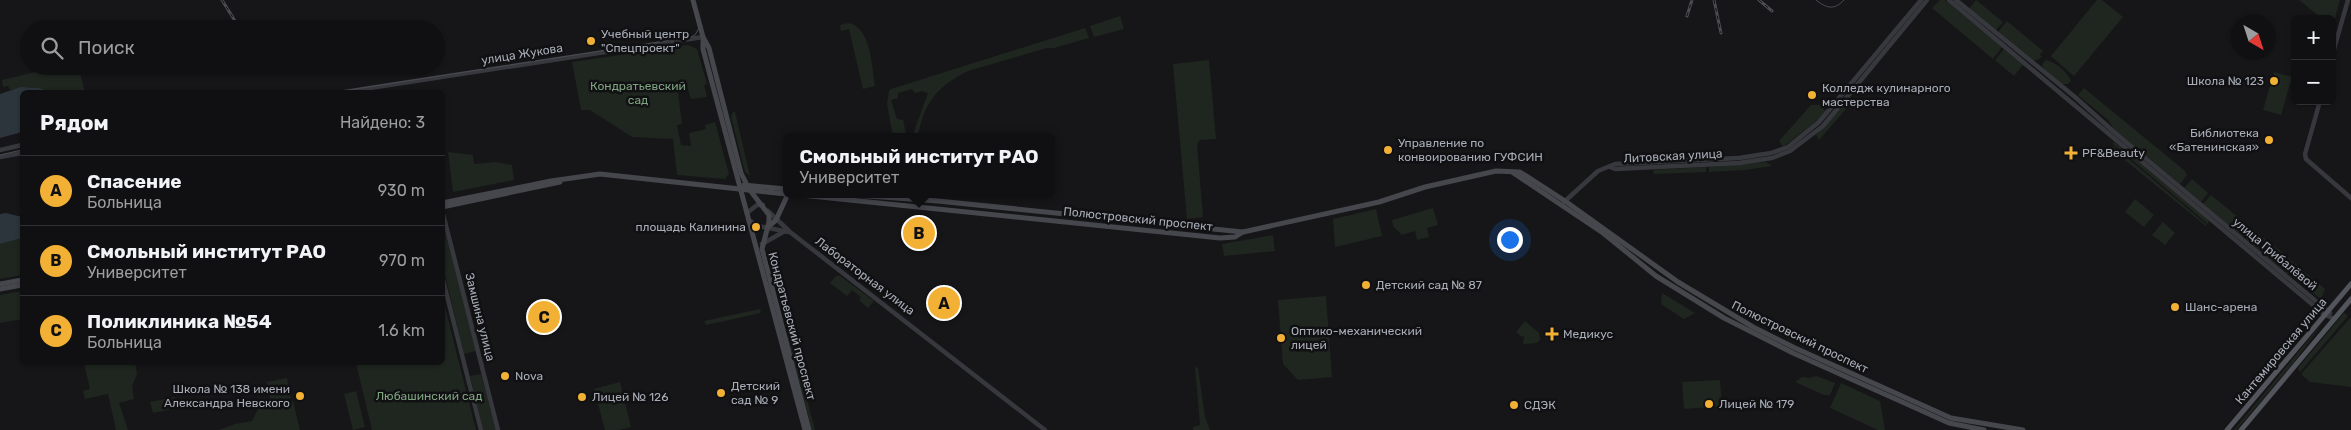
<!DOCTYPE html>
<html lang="ru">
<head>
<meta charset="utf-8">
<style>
  :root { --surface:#101012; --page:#19191b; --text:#f1f3f6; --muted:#9c9d9f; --line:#303032; --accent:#f2b134 }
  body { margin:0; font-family:Rubik,sans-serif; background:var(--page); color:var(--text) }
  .controls { position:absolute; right:15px; top:15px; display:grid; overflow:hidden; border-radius:8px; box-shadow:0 1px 4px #0004 }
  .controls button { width:45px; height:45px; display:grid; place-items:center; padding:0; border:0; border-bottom:1px solid var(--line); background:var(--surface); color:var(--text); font:25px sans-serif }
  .compass { position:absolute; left:2231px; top:15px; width:45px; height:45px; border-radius:50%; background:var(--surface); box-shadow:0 1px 4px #0004; rotate:141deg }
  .you { position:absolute; left:1509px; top:239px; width:18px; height:18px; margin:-12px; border:4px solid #fff; border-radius:50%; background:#1a73e8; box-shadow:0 0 0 8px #1a73e833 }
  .badge { display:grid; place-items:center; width:32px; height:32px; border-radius:50%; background:var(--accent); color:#111; font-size:16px; font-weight:700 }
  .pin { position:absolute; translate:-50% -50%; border:2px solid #fff; box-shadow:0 1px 5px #0006 }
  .popup { position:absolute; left:783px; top:133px; width:272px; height:65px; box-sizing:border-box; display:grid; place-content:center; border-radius:8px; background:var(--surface); filter:drop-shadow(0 1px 4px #0005); font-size:16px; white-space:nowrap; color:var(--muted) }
  .popup b { font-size:19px; color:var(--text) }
  .popup::after { content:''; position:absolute; left:50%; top:100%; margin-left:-10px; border:10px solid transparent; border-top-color:var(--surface) }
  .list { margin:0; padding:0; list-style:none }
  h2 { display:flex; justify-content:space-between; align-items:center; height:65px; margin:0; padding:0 20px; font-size:21px }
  h2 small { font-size:16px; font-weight:400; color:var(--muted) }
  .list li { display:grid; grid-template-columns:32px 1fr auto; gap:15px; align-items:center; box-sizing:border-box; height:70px; padding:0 20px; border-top:1px solid var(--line) }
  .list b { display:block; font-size:19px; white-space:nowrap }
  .list p { margin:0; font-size:16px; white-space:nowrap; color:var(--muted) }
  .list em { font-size:16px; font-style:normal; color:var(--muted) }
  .icon { flex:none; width:28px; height:28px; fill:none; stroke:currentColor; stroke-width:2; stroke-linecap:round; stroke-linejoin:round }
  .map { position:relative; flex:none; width:2351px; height:430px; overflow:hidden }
  .search { position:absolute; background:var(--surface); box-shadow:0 1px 4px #0004; left:20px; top:20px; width:425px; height:55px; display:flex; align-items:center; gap:12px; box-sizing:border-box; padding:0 18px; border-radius:28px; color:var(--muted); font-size:19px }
  .panel { position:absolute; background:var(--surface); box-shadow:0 1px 4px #0004; left:20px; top:90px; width:425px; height:275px; border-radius:8px }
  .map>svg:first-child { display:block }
  .green { fill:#1e261f }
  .water { fill:#2c353c }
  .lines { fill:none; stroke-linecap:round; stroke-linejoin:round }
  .tertiary { stroke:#37383d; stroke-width:4.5 }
  .secondary { stroke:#45474d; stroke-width:5 }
  .primary { stroke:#53555c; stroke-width:5 }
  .tram { stroke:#4a4c52; stroke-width:1 }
  .rail-casing { stroke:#4a4c52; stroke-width:3 }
  .rail { stroke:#111113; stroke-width:1; stroke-dasharray:4; stroke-linecap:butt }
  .poi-dot { fill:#f2b134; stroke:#111113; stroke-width:2 }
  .labels { text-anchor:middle; stroke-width:5; stroke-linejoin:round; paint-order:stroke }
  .poi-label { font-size:12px; fill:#a8adb8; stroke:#111113; text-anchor:start }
  .street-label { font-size:12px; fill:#a8adb8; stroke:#111113 }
  .park-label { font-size:12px; fill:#7fa381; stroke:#111113 }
</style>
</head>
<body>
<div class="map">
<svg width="2351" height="430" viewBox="0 0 2351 430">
  <rect width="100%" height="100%" fill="#161618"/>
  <!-- green -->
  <g class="green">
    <polygon points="1940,0 1945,0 2002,47 1993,59 1932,8"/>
    <polygon points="1976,0 2003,22 1996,30 1969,9"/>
    <polygon points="2097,0 2102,0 2123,17 2074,76 2051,56"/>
    <polygon points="2299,0 2340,0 2333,25 2332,19 2323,19"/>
    <polygon points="1120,16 1124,29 1094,37 1090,26"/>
    <polygon points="2007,21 2043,51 2040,54 2042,57 2037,60 2032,60 1998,32"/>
    <path d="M848,23C871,26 872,68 875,86L863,89L849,29L841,31L840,25Z"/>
    <path d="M1085,28L1089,38L1054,48H1047L968,71C938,86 923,103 918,137H912L928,93L922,91L915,93L912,89L898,93V98L891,100L897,119L903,120L907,137H893L887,104L889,91L891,89Z"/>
    <polygon points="688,45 697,49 707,84 704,85 707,97 691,99 688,89 678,93 682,124 677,125 681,145 691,146 689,133 706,129 705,125 715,122 729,174 725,179 677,175 673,139 632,137 590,110 581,110 572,62"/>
    <polygon points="2004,49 2023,65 2014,76 1995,60"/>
    <polygon points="1209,60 1216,139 1200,140 1197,144 1203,217 1187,219 1173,64"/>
    <path d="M2045,60C2056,62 2066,71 2071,81L2068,84H2062L2044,69L2042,65Z"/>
    <polygon points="60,66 78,66 85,92 52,92 28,87 10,90 8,86 3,87 2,80"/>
    <polygon points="2274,72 2292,77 2281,115 2263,110"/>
    <polygon points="2084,88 2185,171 2187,175 2180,184 2115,130 2108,120 2078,95"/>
    <polygon points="1850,97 1853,99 1852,102 1819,140 1816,135"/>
    <polygon points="1811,105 1820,105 1826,111 1819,119 1783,147 1779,141"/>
    <polygon points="733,112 735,112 750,176 745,172 731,117"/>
    <polygon points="2114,142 2209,220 2208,224 2112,143"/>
    <polygon points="2112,145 2207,225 2206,226 2115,152"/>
    <polygon points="448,152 473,155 474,164 496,162 512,165 514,180 453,192"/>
    <polygon points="1766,162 1772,166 1746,170 1709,172 1709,167"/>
    <polygon points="1706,167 1706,172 1654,174 1653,170"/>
    <polygon points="2192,179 2208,193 2201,202 2184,188"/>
    <polygon points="2211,195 2250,227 2242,237 2203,204"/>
    <polygon points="2135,199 2154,215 2144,227 2125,212"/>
    <polygon points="1433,208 1438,225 1427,228 1429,237 1417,240 1415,231 1402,235 1393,226 1392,220"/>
    <polygon points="1376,209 1382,236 1335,247 1333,219"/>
    <polygon points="442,220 476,351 464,354 443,267"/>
    <polygon points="2163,222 2175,233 2165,245 2152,235"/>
    <polygon points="2253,229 2270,243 2263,254 2245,239"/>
    <polygon points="1273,235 1275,251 1224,256 1222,244"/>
    <polygon points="22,238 22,275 0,279 0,244"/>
    <polygon points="2273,245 2325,289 2321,299 2265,256"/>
    <polygon points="836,276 840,276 874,301 868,308 859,300 861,297 852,290 847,296 830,283"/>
    <polygon points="22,291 22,319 0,323 0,295"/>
    <polygon points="1662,293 1695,313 1684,319 1661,304"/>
    <polygon points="1326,296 1332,377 1298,380 1283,364 1278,300"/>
    <polygon points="443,299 476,430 372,430 356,363 442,362"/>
    <polygon points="760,309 761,313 706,325 704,321"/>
    <polygon points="2344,313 2348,316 2300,372 2298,368"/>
    <polygon points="2351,317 2351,387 2310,382 2302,375 2302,373"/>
    <polygon points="2325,320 2294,362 2236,430 2234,430"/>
    <polygon points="1525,321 1539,333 1540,340 1537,343 1523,344 1524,335 1522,337 1516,332"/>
    <polygon points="790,335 815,430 812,430 787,336"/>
    <polygon points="84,363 135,363 137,374 132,386 134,399 119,403 128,430 116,430 108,394 85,399 83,391 90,389"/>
    <polygon points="1195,367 1198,368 1205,417 1210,430 1193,430 1193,427 1200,425"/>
    <polygon points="481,374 496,430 483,430 470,376"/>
    <polygon points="1816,376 1835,383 1830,395 1824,395 1795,382 1802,377 1809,378"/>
    <polygon points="287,378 291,398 271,402 267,382"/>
    <polygon points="1720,380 1722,406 1684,409 1682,382"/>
    <polygon points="620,382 631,427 619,430 605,430 594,389"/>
    <polygon points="1841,383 1880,401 1885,430 1878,430 1830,408"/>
    <polygon points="356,391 365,427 353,430 344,394"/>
    <polygon points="175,397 178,408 153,413 150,402"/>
    <polygon points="293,401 300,430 219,430 235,424 252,421 258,409 262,407 275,410 274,406"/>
  </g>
  <!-- water -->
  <g class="water">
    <polygon points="21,87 38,88 52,92 22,92 22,132 0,138 0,94"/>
    <polygon points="6,213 22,217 22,238 0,244 0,214"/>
  </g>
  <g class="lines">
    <!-- tertiary -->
    <g class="tertiary">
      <polyline points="1949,0 2325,315 2335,319"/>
      <polyline points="1956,0 2075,97 2114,132 2330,313"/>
      <polyline points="2332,56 2348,0"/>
      <polyline points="344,92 703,37"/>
      <polyline points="2320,101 2305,154 2306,159 2351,198"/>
      <polyline points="0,150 22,145"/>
      <polyline points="0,157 22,153"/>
      <polyline points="1610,167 1615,169 1739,163 1772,158 1790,151 1823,126 1927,0"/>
      <polyline points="1564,202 1598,171 1615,164 1739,158 1771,153 1788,147 1819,122 1921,0"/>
      <polyline points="442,210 498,430"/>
      <polyline points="768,211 790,232 1045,430"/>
      <polyline points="747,213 757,205 763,205"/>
      <polyline points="749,220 758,226 789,232"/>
      <polyline points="762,244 785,231"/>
      <polyline points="442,276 481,430"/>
    </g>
    <!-- secondary -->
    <g class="secondary">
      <polyline points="693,0 703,37 709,48 741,173 749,189 769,215 769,222 762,249 809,430"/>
      <polyline points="703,40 703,49 805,430"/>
      <polyline points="1512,172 1603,233 1656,276 1724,318 1793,353 1949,423 1984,430"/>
      <polyline points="744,185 786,189"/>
      <polyline points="791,194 1220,238 1235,237 1243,232 1379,202 1425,187 1496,171 1520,172 1565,201 1678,282 1753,327 1795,348 1951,418 2023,430"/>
      <polyline points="840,194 938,201 1243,232"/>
      <polyline points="442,203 551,181 600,174 786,194"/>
      <polyline points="442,207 560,182"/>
      <polyline points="768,227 776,220 788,194"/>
      <polyline points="0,284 22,280"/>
      <polyline points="0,289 22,285"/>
    </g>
    <!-- primary -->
    <g class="primary">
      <polyline points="2227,430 2351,284"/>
      <polyline points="2241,430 2351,299"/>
    </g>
    <!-- tram -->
    <g class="tram">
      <path d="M1816,0C1826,8 1834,11 1844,0"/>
      <polyline points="336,92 691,37 695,35 699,28 692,0"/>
      <polyline points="0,155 22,150"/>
    </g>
    <defs>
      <g id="rail">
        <polyline points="222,0 240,29"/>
        <polyline points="1714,0 1721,33"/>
        <polyline points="1759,0 1772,11"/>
        <polyline points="1687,16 1692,0"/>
      </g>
    </defs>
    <!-- rail casing -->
    <use href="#rail" class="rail-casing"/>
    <!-- rail -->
    <use href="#rail" class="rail"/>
  </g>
  <!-- markers -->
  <g class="poi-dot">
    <circle cx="591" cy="41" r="5"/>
    <circle cx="2274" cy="81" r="5"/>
    <circle cx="1812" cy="95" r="5"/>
    <circle cx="2269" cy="140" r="5"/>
    <circle cx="1388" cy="150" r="5"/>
    <path d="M2068.5 145.5h5v5h5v5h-5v5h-5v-5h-5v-5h5z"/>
    <circle cx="756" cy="227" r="5"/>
    <circle cx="1366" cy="285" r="5"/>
    <circle cx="2175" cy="307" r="5"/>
    <path d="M1549.5 326.5h5v5h5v5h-5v5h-5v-5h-5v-5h5z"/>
    <circle cx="1281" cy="338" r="5"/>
    <circle cx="505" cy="376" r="5"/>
    <circle cx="721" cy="393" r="5"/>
    <circle cx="300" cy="396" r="5"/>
    <circle cx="582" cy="397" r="5"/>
    <circle cx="1709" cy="404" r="5"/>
    <circle cx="1514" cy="405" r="5"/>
  </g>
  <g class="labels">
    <!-- poi labels -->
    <g class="poi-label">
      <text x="601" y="38">Учебный центр<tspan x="601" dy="14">"Спецпроект"</tspan></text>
      <text x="2264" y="85" text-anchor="end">Школа № 123</text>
      <text x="1822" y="92">Колледж кулинарного<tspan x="1822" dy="14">мастерства</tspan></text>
      <text x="2259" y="137" text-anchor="end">Библиотека<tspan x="2259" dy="14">«Батенинская»</tspan></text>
      <text x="1398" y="147">Управление по<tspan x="1398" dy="14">конвоированию ГУФСИН</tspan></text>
      <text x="2082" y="157">PF&amp;Beauty</text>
      <text x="746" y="231" text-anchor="end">площадь Калинина</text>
      <text x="1376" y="289">Детский сад № 87</text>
      <text x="2185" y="311">Шанс-арена</text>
      <text x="1291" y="335">Оптико-механический<tspan x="1291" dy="14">лицей</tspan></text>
      <text x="1563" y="338">Медикус</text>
      <text x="515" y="380">Nova</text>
      <text x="731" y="390">Детский<tspan x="731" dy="14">сад № 9</tspan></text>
      <text x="290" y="393" text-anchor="end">Школа № 138 имени<tspan x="290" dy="14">Александра Невского</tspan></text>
      <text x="592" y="401">Лицей № 126</text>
      <text x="1719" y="408">Лицей № 179</text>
      <text x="1524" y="409">СДЭК</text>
    </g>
    <!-- street labels -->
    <g class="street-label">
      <text transform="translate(522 54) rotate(-9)" y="4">улица Жукова</text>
      <text transform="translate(1673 156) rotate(-3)" y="4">Литовская улица</text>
      <text transform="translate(1138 219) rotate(6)" y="4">Полюстровский проспект</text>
      <text transform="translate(2275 254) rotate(40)" y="4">улица Грибалёвой</text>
      <text transform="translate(865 276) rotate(37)" y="4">Лабораторная улица</text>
      <text transform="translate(480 317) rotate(76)" y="4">Замшина улица</text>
      <text transform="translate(792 326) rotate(75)" y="4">Кондратьевский проспект</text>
      <text transform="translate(1800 337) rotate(26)" y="4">Полюстровский проспект</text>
      <text transform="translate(2281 351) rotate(-50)" y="4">Кантемировская улица</text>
    </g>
    <!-- park labels -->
    <g class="park-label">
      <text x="638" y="90">Кондратьевский<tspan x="638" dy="14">сад</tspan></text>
      <text x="429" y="400">Любашинский сад</text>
    </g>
  </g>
</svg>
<div class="controls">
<button>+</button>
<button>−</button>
</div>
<svg class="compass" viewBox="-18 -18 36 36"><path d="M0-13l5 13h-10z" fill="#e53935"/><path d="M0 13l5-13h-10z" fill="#9c9d9f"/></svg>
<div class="you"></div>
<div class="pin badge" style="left:944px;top:303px">A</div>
<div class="pin badge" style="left:919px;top:233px">B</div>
<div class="popup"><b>Смольный институт РАО</b>Университет</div>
<div class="pin badge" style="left:544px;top:317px">C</div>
<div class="search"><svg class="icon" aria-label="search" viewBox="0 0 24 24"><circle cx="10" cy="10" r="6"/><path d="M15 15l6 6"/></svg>Поиск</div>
<section class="panel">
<h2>Рядом<small>Найдено: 3</small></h2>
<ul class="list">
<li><span class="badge">A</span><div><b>Спасение</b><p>Больница</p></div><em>930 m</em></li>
<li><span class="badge">B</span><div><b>Смольный институт РАО</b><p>Университет</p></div><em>970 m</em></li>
<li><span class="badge">C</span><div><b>Поликлиника №54</b><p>Больница</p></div><em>1.6 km</em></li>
</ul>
</section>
</div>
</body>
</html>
